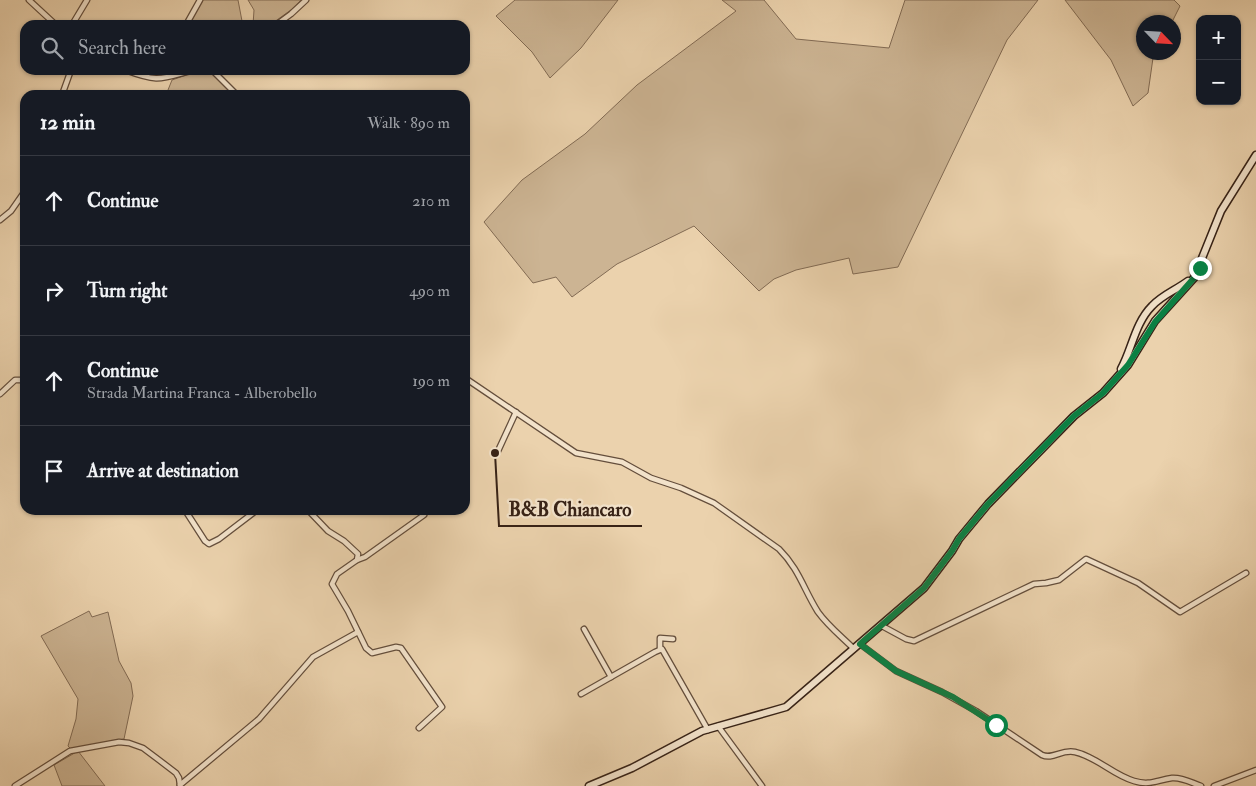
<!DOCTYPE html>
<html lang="en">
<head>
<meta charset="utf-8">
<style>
  :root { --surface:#171b24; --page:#20242c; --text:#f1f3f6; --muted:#9ea1a6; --line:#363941 }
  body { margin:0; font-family:"IM FELL Double Pica",serif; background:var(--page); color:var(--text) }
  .controls { position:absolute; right:15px; top:15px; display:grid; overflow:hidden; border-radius:10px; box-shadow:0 1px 4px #0004 }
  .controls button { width:45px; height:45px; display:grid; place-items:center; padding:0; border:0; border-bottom:1px solid var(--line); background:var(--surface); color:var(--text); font:25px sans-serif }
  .compass { position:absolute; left:1136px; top:15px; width:45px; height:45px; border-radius:50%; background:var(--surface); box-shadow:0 1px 4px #0004; rotate:115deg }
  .stop { position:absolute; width:15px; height:15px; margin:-11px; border:4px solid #0b8043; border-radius:50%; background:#fff }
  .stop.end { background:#0b8043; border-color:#fff; box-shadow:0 1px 5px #0008 }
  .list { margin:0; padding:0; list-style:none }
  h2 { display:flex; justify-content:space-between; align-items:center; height:65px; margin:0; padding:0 20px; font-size:21px }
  h2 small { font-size:16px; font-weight:400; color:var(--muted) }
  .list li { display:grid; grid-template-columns:32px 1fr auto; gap:15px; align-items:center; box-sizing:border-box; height:90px; padding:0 20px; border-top:1px solid var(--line) }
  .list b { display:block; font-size:19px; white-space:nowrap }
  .list p { margin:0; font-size:16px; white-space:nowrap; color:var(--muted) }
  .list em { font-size:16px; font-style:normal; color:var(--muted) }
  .icon { flex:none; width:28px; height:28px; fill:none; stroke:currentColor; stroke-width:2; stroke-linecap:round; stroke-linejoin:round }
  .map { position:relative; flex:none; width:1256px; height:786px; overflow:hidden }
  .search { position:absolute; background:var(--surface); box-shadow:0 1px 4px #0004; left:20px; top:20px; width:450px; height:55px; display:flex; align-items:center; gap:12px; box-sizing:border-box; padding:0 18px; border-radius:15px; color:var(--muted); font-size:19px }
  .panel { position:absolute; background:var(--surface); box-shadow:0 1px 4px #0004; left:20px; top:90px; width:450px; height:425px; border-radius:15px }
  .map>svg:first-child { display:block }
  .green { fill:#ccb493; stroke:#826b54 }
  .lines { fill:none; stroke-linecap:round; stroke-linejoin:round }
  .street-casing { stroke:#644e3c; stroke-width:7 }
  .secondary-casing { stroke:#372216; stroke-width:9 }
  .street { stroke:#f2e2ca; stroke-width:4.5 }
  .secondary { stroke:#f2e2ca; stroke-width:6 }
  .route { stroke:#0b8043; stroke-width:6 }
  .leader { fill:none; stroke:#372216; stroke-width:2 }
  .callout-dot { fill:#372216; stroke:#f2e2ca; stroke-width:2 }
  .callout-label { font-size:19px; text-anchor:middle; font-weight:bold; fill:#372216; stroke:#f2e2ca; stroke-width:4.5; stroke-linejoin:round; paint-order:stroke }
</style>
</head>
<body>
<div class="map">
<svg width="1256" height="786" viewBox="0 0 1256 786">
  <rect width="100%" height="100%" fill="#ebd2ad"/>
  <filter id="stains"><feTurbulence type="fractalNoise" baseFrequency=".004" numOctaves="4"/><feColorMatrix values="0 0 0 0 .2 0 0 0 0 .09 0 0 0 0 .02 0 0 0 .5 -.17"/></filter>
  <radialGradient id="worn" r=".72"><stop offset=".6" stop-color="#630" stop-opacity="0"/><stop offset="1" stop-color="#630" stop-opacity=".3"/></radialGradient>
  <!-- green -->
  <g class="green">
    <polygon points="198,0 238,0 242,21 245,25 222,25 220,22 219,25 188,25"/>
    <polygon points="248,0 301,0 295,7 270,25 253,25 254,10"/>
    <polygon points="515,0 618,0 581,48 550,78 532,52 496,16"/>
    <polygon points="722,0 764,0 796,39 889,48 905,0 1038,0 1007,40 898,267 853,274 849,258 796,270 774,279 759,291 694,226 617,264 572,297 556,277 533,283 484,222 522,180 585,134 637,85 736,11"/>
    <polygon points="1065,0 1174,0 1180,6 1172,22 1144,22 1144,52 1156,53 1153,58 1148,93 1133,106 1111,60"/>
    <path d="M200,70C214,70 226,85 234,95H166L172,80Z"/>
    <polygon points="89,611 92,617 108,612 119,661 131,683 133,696 124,739 71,749 68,746 76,719 78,699 41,636"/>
    <polygon points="78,751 105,786 62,786 54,765"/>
  </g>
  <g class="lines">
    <defs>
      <g id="street">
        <polyline points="29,0 56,25"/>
        <polyline points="72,25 87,0"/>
        <polyline points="186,25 200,0"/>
        <polyline points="276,25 291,14 306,0"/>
        <path d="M125,70C160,83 160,79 194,70"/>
        <polyline points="212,70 237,95"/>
        <polyline points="62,95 71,70"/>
        <polyline points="0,220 11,211 25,191"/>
        <path d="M465,378L576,453L622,462L651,478L681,488L714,503L779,549C799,569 804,590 818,612C828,626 842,637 854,649"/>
        <polyline points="0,394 15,380 25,380"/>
        <polyline points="498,451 516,412"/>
        <polyline points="185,510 205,541 209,544 219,539 257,510"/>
        <polyline points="308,510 328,531 344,541 358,554 357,560 337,574 332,584 348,611 366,648 372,653 396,647 401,648 442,707 419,728"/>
        <polyline points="357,560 365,557 424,515"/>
        <polyline points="882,626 906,639 914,641 1034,584 1046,583 1059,580 1086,559 1138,583 1180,612 1246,573"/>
        <polyline points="584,629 611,677"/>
        <path d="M860,644L896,671L942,692L976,711L1042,755C1053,760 1061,749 1075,752C1097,757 1113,775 1134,781C1150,786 1157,780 1172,778C1182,777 1192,783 1201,786"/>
        <polyline points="660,649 660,638 673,639"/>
        <polyline points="581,694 655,652 662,649 708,730"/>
        <polyline points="718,726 762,786"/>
        <polyline points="180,785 259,719 313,657 358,632"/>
        <polyline points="15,786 70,751 119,742 129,743 143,748 159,760 176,773 179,778 180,785"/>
        <polyline points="1214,786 1256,770"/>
      </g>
      <g id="secondary">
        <path d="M1121,369C1132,349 1135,323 1152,306C1162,295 1176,290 1188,281"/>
        <polyline points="589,786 632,768 702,731 786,707 924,588 952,551 959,539 988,504 1074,416 1103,393 1128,365 1155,321 1194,278 1221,211 1256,155"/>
      </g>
    </defs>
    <!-- street casing -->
    <use href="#street" class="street-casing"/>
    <!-- secondary casing -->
    <use href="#secondary" class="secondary-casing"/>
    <!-- street -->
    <use href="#street" class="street"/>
    <!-- secondary -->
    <use href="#secondary" class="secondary"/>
  </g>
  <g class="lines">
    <!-- route -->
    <polyline class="route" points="996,725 953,697 896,671 860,644 924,588 952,551 959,539 988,504 1074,416 1103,393 1128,365 1155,322 1194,278 1200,268"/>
  </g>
  <!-- callouts -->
  <path class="leader" d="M495 453L499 526H642"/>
  <circle class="callout-dot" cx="495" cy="453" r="5"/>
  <g class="callout-label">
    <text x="570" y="516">B&amp;B Chiancaro</text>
  </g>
  <rect width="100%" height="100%" filter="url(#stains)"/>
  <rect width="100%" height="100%" fill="url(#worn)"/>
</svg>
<div class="controls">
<button>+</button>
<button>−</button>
</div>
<svg class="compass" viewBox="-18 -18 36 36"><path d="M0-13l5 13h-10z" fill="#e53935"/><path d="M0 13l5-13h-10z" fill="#9ea1a6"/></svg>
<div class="stop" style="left:996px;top:725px"></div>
<div class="stop end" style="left:1200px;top:268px"></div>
<div class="search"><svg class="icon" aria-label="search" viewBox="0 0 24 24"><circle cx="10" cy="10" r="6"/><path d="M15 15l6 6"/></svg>Search here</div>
<section class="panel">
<h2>12 min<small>Walk · 890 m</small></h2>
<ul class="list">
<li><svg class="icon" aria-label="ahead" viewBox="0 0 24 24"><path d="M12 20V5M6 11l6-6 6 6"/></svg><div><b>Continue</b></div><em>210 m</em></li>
<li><svg class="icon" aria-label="right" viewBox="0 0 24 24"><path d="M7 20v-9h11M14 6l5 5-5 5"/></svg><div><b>Turn right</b></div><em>490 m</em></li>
<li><svg class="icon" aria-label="ahead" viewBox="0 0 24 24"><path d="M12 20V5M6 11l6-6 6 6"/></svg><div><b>Continue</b><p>Strada Martina Franca - Alberobello</p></div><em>190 m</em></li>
<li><svg class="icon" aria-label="arrive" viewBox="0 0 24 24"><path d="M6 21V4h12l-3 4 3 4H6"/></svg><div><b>Arrive at destination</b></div></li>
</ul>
</section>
</div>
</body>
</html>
